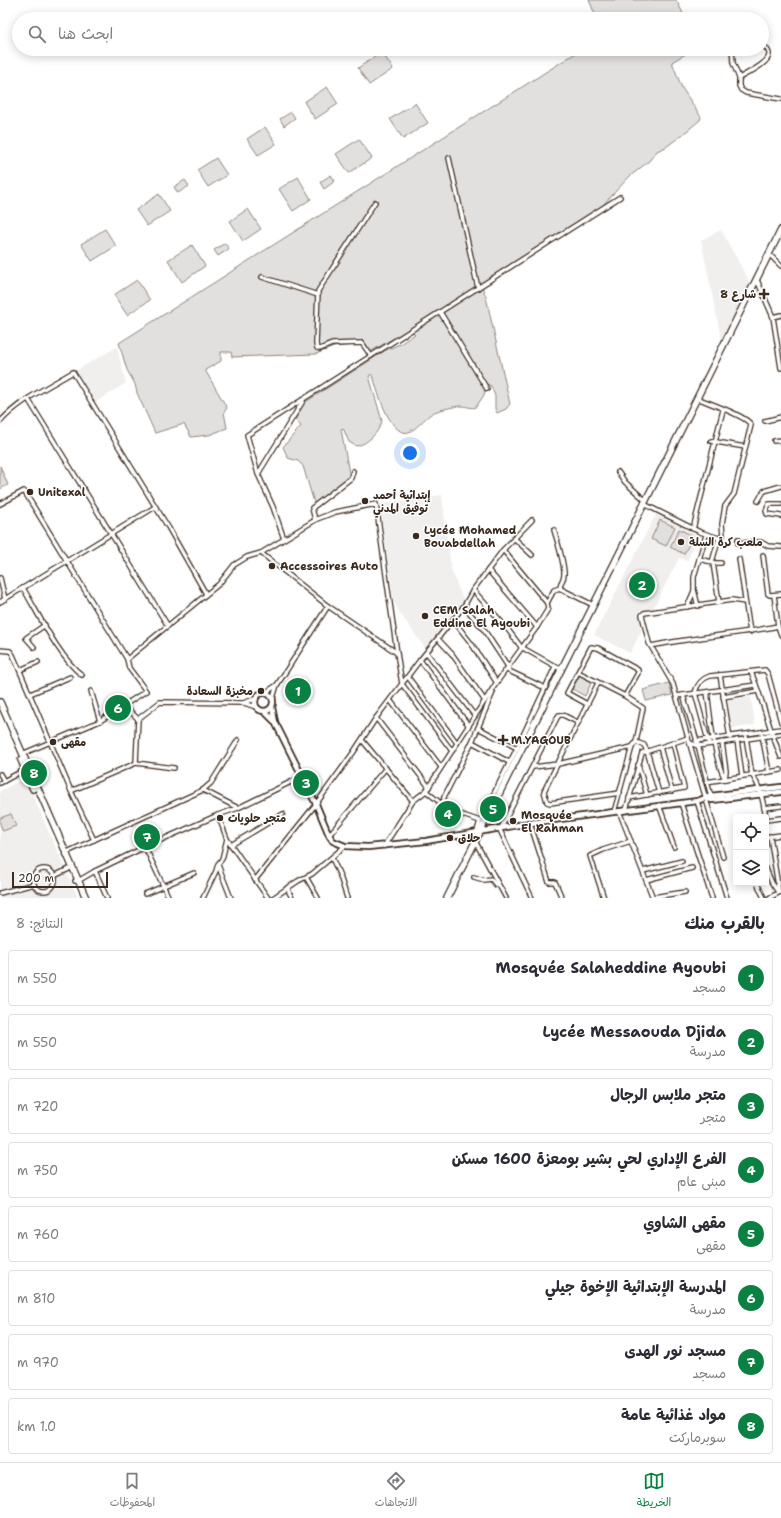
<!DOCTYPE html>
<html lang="ar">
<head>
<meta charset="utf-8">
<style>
  :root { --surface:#fff; --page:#f2f2f3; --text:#2b2b33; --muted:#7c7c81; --line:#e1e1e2; --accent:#0b8043 }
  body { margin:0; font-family:"Shantell Sans","Playpen Sans Arabic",sans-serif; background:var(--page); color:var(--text); direction:rtl }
  .controls { position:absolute; right:12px; bottom:12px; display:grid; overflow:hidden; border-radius:4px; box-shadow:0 2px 10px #0003 }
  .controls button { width:36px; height:36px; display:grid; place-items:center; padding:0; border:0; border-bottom:1px solid var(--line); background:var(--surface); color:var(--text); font:20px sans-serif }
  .scale { position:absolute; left:12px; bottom:10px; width:96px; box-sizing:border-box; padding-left:4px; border:2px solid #3b2a1e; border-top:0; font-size:11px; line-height:14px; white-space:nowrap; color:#3b2a1e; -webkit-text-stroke:3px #fff; paint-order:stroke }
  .you { position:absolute; left:410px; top:453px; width:14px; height:14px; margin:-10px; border:3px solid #fff; border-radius:50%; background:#1a73e8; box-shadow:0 0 0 6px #1a73e833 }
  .badge { display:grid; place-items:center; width:26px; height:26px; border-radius:50%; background:var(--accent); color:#fff; font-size:13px; font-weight:700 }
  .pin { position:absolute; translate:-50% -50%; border:2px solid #fff; box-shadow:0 1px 4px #0006 }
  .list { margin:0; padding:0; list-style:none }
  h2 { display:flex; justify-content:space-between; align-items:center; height:52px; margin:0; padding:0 16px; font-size:17px }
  h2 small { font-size:13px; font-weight:400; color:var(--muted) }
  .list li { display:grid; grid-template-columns:26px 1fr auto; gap:12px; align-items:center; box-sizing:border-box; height:56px; margin:0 8px 8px; padding:0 8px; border:1px solid var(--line); border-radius:4px }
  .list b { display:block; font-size:15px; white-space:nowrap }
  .list p { margin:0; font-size:13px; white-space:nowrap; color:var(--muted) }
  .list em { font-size:13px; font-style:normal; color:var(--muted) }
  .icon { flex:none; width:22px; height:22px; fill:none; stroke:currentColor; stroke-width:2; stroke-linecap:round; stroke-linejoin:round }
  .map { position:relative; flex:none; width:781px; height:898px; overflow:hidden; direction:ltr }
  .search { position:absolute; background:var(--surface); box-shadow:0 2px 10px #0003; left:12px; right:12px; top:12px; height:44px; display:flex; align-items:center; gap:10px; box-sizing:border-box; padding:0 14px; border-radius:22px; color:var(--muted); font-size:15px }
  .sheet { height:564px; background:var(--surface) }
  nav { display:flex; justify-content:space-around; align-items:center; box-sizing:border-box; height:56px; border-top:1px solid var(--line); background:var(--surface); font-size:11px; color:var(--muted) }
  nav a { display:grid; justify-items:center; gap:2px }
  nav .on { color:var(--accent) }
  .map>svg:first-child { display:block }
  .built { fill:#f1efee }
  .green { fill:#e2e0de; stroke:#8e857e }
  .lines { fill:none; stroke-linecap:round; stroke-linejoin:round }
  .minor-casing { stroke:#3b2a1e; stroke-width:6 }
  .tertiary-casing { stroke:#3b2a1e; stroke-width:8 }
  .primary-casing { stroke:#3b2a1e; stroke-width:8 }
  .minor { stroke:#fff; stroke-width:3.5 }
  .tertiary { stroke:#fff; stroke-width:4.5 }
  .primary { stroke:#fff; stroke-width:5.5 }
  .poi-dot { fill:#3b2a1e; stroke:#fff; stroke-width:1.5 }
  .labels { text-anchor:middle; stroke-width:3; stroke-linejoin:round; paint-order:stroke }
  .poi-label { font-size:11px; font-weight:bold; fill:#3b2a1e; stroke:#fff; text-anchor:start }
</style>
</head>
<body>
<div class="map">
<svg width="781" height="898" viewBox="0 0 781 898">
  <rect width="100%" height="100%" fill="#fff"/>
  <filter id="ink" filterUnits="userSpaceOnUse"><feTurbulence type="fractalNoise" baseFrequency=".025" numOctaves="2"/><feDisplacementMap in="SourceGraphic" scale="8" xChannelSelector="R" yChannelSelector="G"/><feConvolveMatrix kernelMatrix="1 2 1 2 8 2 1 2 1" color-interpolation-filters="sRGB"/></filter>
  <g filter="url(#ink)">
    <!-- built -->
    <g class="built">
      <polygon points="721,230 750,283 722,343 701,240"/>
      <polygon points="117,347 126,383 93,404 73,372"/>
      <polygon points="442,495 451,569 462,597 466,601 427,651 399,612 394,602 380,504"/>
      <polygon points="656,514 699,536 687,561 679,558 653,609 640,611 641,632 630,653 594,635"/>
      <polygon points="751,697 755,725 731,729 728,700"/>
      <polygon points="25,778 78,898 0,898 0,791"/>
    </g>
    <!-- green -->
    <g class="green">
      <polygon points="589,0 676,0 686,19 597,19"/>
      <path d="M582,49H694L672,62L682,88L701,117L700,120L682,135L666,147L657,151L649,161L629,177L602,206L481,284L486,297L510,404L506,409L497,413L495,409V396L491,386L485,383L482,384L485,390L484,395L476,407C471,409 467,406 462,406C454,406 445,409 437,411C427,414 420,426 411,431C392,442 377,391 374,379L371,374L369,376L382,421C379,432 368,444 356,446L349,442L343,428L341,429L349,473V480L315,506L303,466L298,461L288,458L283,447L301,426L295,420L304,403L386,350L400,344L415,334L408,330L368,353L363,344L334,347L316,354L232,357L231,352H221V361L205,370L227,408L224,412L227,428L209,435L191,437L184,424L155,433L137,393L135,384L127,370L119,343Z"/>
      <polygon points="382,52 393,69 369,85 358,68"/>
      <polygon points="327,87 338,104 315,119 304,102"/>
      <polygon points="415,103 428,123 403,139 390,119"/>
      <polygon points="291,112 295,118 284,126 280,119"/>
      <polygon points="265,127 276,144 258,155 247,139"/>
      <polygon points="359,139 372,158 349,173 336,154"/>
      <polygon points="216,158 227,175 208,187 197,170"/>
      <polygon points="331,175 335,181 324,189 320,182"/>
      <polygon points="298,177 311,199 293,211 279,189"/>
      <polygon points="185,180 189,186 178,193 174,187"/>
      <polygon points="159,194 170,211 147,226 136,210"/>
      <polygon points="248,209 261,229 243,241 230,221"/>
      <polygon points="105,229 116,246 92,261 81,244"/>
      <polygon points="225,243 229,249 218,256 214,250"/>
      <polygon points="192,245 205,266 182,282 168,260"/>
      <polygon points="137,280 150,300 127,315 114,295"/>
      <polygon points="0,466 8,485 0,489"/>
      <polygon points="660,520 675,527 666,546 651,539"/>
      <polygon points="679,529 693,536 684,554 670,547"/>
      <polygon points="580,675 592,681 585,696 572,689"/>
      <polygon points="669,683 672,695 646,701 643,690"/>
      <polygon points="11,814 16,826 3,831 0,824 0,818"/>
    </g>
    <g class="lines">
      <defs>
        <g id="minor">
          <polyline points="732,49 733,63 739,78 739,86 741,90 746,93 781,99"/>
          <path d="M739,78C746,74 770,63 769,54C769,50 764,46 762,43"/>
          <polyline points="449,158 478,288"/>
          <polyline points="769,254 781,266"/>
          <polyline points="262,277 318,295"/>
          <polyline points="757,280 773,317 781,368"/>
          <polyline points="440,312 487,389"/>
          <polyline points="773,317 781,315"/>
          <polyline points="371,356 362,343 332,344 320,349 317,348 316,344 318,291 375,202"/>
          <polyline points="28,399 168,626"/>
          <polyline points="765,421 781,417"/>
          <path d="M0,422C20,400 48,387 73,372L168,527L206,594"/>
          <polyline points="711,441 745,447"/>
          <polyline points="774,441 781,440"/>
          <polyline points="618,472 625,482 646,501"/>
          <polyline points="258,474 303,401"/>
          <polyline points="758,501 764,491 781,486"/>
          <polyline points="0,504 24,491 127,659 129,668 146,691 100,721 22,754"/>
          <path d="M644,504L700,532L719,538L723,536L722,524L725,506L734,494L751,425C747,416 708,403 697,398"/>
          <polyline points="781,504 769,504 766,511 767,514 781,516"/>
          <polyline points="315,520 312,508 351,478 353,471"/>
          <polyline points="693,529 723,410"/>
          <path d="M554,530C557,539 565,567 564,575C564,581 558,583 561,589L593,605"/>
          <polyline points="514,538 532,555"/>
          <polyline points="284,539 273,507 258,474 247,435 620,197"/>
          <polyline points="738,539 738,543 761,542 768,546 781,547"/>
          <polyline points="261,553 317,519 335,512 376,504 397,653"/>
          <polyline points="763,555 768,594 770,595 781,594"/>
          <polyline points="699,559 712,562 713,563 719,602"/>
          <polyline points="739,559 750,632"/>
          <polyline points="712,562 719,538"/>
          <polyline points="713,563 721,563"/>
          <polyline points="488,570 537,627"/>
          <polyline points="0,578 5,599"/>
          <path d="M23,588C38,613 60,659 82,675"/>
          <polyline points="473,590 506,627 521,647 562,670"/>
          <polyline points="774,595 778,626 781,635"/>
          <polyline points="0,602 155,507"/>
          <polyline points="547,603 554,590 560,588"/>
          <polyline points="464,606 484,630 509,668"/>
          <polyline points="698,606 694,590 694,577 706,535"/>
          <polyline points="687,607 694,591"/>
          <polyline points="453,620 471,643 497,683"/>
          <polyline points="438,639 452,654 485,701"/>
          <path d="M651,646C693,637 736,635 778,626"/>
          <polyline points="34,647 26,638 45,625"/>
          <polyline points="0,650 10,651 13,655 71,791 94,840"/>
          <polyline points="427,653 475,716"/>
          <polyline points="127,659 219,584 234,565 247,557 261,553 328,606 397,653 402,684 452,751"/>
          <polyline points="420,660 469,726"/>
          <polyline points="20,670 38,662"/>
          <polyline points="507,670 545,688"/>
          <polyline points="578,672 625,696 643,708 636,742 632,747 614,812"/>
          <path d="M751,672C763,700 769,729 781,757"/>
          <polyline points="720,675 730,738"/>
          <polyline points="408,677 457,743"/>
          <polyline points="598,683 544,791 547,802 550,803 620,793"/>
          <polyline points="91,691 100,721"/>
          <path d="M707,692C711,718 713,756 725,779"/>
          <polyline points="265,693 277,685"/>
          <polyline points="30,694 70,677"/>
          <polyline points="683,695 697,741 711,797"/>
          <polyline points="676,696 756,685"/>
          <polyline points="723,697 758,691"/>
          <polyline points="273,698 277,685 328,606"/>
          <polyline points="390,700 441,767"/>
          <polyline points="244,703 256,707"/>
          <polyline points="587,704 567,693 591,647 598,648 638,670 638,673 625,696"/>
          <polyline points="124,705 138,719 160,702 243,703 255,699"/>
          <polyline points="376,718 429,787"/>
          <polyline points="478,728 517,748"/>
          <polyline points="762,735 769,772"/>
          <path d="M746,737L752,775C761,787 763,803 766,817"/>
          <polyline points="362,740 413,801"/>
          <polyline points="737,740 742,776"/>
          <polyline points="696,741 781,729"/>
          <polyline points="472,742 509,762"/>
          <polyline points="636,742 644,745 647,751 659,793"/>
          <polyline points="722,742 726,771 725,779"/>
          <polyline points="690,743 698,746 781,734"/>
          <path d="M709,744L695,693C697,684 701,679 710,676L765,670L768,674L781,722"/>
          <polyline points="660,747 672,791"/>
          <polyline points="136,763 174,768"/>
          <polyline points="638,765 647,795"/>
          <polyline points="533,767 558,764 632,747"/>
          <polyline points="0,774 4,781"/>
          <polyline points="706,782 781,770"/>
          <polyline points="0,783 26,769"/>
          <polyline points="203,790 238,808"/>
          <polyline points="71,791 136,763 138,719"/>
          <polyline points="426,791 443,805"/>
          <polyline points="629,798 684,788 673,743"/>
          <polyline points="697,801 727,898"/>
          <polyline points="681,803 712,898"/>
          <polyline points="659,805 674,847"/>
          <polyline points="764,808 781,806"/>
          <polyline points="626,810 642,753 688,738"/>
          <polyline points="619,811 653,898"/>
          <polyline points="218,815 227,839 268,898"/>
          <polyline points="766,820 781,818"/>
          <polyline points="480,821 448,810 443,805 444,797 472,742 493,692"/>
          <polyline points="530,823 548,879 549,882 555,882 562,898"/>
          <polyline points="499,828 532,898"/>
          <polyline points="501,828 557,718 559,715 563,715 577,722"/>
          <polyline points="477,831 480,821 517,748 555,667"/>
          <polyline points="329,835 386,768"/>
          <polyline points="770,836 779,892"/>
          <polyline points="766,837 781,835"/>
          <polyline points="475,841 506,898"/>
          <polyline points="231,845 283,814"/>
          <polyline points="384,846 413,801 426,791 497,682 537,627 548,609 547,603 503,550"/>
          <polyline points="145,847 169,898"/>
          <polyline points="65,853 203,790 211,783 238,740"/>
          <polyline points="723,857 688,738 673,684 649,643 642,615 644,613 732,600 745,602"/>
          <polyline points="332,858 340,876 347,898"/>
          <polyline points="218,865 231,898"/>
          <polyline points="766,869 772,883 778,892"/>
          <circle cx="44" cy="880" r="11"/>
          <polyline points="95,871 107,898"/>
          <polyline points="643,871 682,861"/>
          <polyline points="54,876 69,869"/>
          <polyline points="306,877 318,898"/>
          <polyline points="474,877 484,880 491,879 496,885"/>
          <polyline points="255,880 316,804 353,753 376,718 420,660 464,606 473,590 503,550 532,520"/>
          <polyline points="646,880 692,868"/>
          <polyline points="75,881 78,881 95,871 145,847 218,815 238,808 301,777"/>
          <polyline points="757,883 764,898"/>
          <polyline points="287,888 292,898"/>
          <polyline points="0,893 34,884"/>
          <polyline points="145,894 194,873"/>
          <polyline points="653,897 685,892"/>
          <polyline points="203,898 216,871 218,864 222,859 227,839"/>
          <polyline points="273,898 298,881 312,874 345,846"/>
          <polyline points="604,898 590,856 603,850 631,841"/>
          <polyline points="769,898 780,892"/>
        </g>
        <g id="tertiary">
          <circle cx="264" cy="702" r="9"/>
          <polyline points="272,707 275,722"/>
          <polyline points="265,712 275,722 316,804 329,835 333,841 345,846 368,847 426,841 530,823 697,801 711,796 781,787"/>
          <polyline points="706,798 712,800 781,792"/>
        </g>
        <g id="primary">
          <polyline points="0,702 86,898"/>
          <polyline points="21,760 33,789"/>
          <polyline points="447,898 781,230"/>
        </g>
      </defs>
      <!-- minor casing -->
      <use href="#minor" class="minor-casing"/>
      <!-- tertiary casing -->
      <use href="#tertiary" class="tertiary-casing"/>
      <!-- primary casing -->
      <use href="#primary" class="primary-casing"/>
      <!-- minor -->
      <use href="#minor" class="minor"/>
      <!-- tertiary -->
      <use href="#tertiary" class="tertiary"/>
      <!-- primary -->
      <use href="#primary" class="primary"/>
    </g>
  </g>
  <!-- markers -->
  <g class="poi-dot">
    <path d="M762 288h4v4h4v4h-4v4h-4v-4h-4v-4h4z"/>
    <circle cx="30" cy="492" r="4"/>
    <circle cx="365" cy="501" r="4"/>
    <circle cx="416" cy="536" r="4"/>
    <circle cx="681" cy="542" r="4"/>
    <circle cx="272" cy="566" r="4"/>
    <circle cx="425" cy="616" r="4"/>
    <circle cx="261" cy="691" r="4"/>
    <path d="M501 734h4v4h4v4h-4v4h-4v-4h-4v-4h4z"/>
    <circle cx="53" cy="742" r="4"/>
    <circle cx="220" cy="818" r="4"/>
    <circle cx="513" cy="821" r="4"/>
    <circle cx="450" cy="838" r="4"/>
  </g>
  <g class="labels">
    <!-- poi labels -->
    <g class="poi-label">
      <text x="756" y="298" text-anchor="end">شارع 8</text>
      <text x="38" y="496">Unitexal</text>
      <text x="373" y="499">إبتدائية أحمد<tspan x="373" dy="13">توفيق المدني</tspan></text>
      <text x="424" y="534">Lycée Mohamed<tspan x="424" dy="13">Bouabdellah</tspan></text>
      <text x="689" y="546">ملعب كرة السلة</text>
      <text x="280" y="570">Accessoires Auto</text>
      <text x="433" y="614">CEM Salah<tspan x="433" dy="13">Eddine El Ayoubi</tspan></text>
      <text x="253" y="695" text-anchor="end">مخبزة السعادة</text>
      <text x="511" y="744">M.YAGOUB</text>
      <text x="61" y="746">مقهى</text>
      <text x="521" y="819">Mosquée<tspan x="521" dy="13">El Rahman</tspan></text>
      <text x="228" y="822">متجر حلويات</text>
      <text x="458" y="842">حلاق</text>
    </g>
  </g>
</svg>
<div class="controls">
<button><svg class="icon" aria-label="locate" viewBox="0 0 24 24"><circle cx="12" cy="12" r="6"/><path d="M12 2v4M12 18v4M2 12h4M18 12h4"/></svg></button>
<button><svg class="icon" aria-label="layers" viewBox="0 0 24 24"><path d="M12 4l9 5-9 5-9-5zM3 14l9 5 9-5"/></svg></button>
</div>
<div class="scale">200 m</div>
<div class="you"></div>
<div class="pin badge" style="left:298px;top:691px">1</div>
<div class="pin badge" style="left:642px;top:585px">2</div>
<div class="pin badge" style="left:306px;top:783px">3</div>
<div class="pin badge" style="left:448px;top:814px">4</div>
<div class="pin badge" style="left:493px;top:809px">5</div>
<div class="pin badge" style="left:118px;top:708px">6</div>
<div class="pin badge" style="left:147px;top:837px">7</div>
<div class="pin badge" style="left:34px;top:773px">8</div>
<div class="search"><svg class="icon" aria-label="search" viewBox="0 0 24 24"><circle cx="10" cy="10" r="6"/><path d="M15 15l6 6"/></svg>ابحث هنا</div>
</div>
<section class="sheet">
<h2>بالقرب منك<small>النتائج: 8</small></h2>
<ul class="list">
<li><span class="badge">1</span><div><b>Mosquée Salaheddine Ayoubi</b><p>مسجد</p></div><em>550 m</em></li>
<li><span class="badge">2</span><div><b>Lycée Messaouda Djida</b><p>مدرسة</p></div><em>550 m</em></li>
<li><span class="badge">3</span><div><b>متجر ملابس الرجال</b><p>متجر</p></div><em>720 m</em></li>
<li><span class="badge">4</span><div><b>الفرع الإداري لحي بشير بومعزة 1600 مسكن</b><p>مبنى عام</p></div><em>750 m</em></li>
<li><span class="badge">5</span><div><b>مقهى الشاوي</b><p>مقهى</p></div><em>760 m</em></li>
<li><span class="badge">6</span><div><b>المدرسة الإبتدائية الإخوة جيلي</b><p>مدرسة</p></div><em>810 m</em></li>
<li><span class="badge">7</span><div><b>مسجد نور الهدى</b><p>مسجد</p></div><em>970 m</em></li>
<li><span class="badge">8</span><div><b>مواد غذائية عامة</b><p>سوبرماركت</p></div><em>1.0 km</em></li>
</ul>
</section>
<nav>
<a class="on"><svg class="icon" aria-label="map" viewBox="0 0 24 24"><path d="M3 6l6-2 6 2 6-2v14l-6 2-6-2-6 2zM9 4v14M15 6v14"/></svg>الخريطة</a>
<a><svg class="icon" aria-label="directions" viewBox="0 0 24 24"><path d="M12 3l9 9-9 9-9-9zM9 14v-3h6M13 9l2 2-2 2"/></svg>الاتجاهات</a>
<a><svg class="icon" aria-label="saved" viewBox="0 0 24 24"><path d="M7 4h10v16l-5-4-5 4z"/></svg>المحفوظات</a>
</nav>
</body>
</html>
